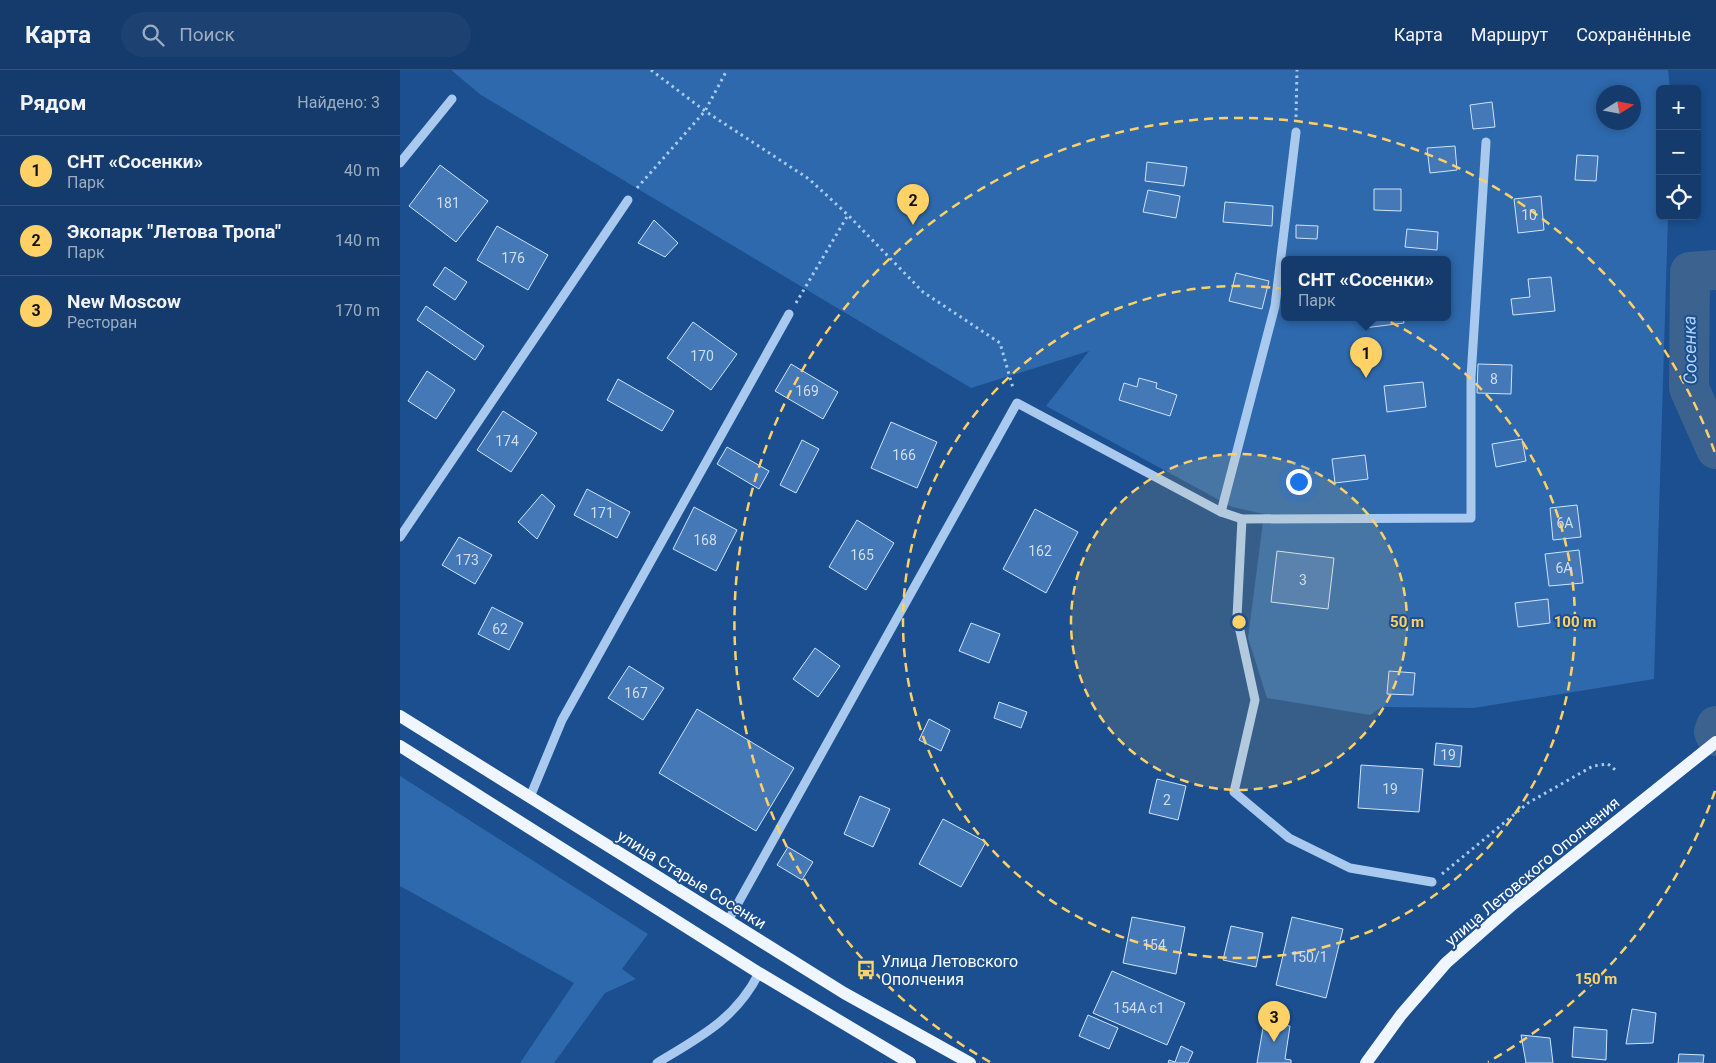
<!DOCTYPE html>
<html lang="ru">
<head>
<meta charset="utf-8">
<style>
  :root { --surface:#143b6b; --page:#1d4271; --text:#f1f3f6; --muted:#9dadc1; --line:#33557e; --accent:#ffd166 }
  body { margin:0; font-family:Roboto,sans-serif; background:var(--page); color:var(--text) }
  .controls { position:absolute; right:15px; top:15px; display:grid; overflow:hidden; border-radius:8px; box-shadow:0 2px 8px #0003 }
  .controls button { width:45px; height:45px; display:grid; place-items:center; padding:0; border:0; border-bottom:1px solid var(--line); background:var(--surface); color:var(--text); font:25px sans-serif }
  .compass { position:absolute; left:1196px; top:15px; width:45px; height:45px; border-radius:50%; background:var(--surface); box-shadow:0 2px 8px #0003; rotate:79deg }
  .you { position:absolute; left:898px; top:411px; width:18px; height:18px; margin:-12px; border:4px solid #fff; border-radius:50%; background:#1a73e8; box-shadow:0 0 0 8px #1a73e833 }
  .badge { display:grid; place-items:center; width:32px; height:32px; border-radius:50%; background:var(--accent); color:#111; font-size:16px; font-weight:700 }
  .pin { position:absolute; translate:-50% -41px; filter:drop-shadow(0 1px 2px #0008) }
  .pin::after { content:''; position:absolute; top:26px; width:18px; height:15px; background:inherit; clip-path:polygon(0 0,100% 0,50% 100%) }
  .popup { position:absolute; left:881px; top:186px; width:170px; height:65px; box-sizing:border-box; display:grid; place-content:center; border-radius:8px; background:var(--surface); filter:drop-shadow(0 1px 4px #0005); font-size:16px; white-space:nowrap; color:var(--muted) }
  .popup b { font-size:19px; color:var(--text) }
  .popup::after { content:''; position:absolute; left:50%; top:100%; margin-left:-10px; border:10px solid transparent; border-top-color:var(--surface) }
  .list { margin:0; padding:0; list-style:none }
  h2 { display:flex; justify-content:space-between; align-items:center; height:65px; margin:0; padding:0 20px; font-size:21px }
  h2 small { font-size:16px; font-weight:400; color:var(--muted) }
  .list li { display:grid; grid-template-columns:32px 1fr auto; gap:15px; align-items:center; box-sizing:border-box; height:70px; padding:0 20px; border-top:1px solid var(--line) }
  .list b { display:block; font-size:19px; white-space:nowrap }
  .list p { margin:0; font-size:16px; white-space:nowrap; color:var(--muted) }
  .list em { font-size:16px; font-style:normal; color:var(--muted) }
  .icon { flex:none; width:28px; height:28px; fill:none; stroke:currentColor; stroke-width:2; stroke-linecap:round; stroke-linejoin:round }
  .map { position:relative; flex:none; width:1316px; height:993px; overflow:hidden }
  header { display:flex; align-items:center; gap:30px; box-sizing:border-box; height:70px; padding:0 25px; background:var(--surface); border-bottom:1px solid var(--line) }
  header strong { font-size:24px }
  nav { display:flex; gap:28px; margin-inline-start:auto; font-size:18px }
  .search { width:350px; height:45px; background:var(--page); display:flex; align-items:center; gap:12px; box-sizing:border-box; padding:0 18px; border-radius:28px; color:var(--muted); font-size:19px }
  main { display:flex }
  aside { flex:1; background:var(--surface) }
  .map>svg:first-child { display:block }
  .green { fill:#2e69ad; fill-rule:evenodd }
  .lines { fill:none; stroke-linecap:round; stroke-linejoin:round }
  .river { stroke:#3c6290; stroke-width:40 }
  .building { fill:#4478b7; stroke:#cfe3fa }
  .path { stroke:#a9c9ee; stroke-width:3; stroke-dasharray:2.5 4; stroke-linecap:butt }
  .minor { stroke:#a9c9ee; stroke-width:9 }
  .major { stroke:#f0f6ff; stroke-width:12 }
  .ring { fill:none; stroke:#ffd166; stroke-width:2.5; stroke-dasharray:9 6 }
  .labels { text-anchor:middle; stroke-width:4; stroke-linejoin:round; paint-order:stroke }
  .number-label { font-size:14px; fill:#d0dded }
  .street-label { font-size:16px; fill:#fff; stroke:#1b4f8f }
  .poi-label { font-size:16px; fill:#fff; stroke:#1b4f8f; text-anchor:start }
  .water-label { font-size:18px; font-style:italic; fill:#b5d3f5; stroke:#1b4f8f }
  .centre { fill:#ffd166; stroke:#1b4f8f; stroke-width:2.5 }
  .ring-label { font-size:15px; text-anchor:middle; font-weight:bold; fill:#ffd166; stroke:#1b4f8f; stroke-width:4; stroke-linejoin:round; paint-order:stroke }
</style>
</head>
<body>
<header>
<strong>Карта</strong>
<div class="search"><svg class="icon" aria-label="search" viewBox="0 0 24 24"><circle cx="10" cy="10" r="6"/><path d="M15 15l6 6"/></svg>Поиск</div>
<nav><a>Карта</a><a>Маршрут</a><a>Сохранённые</a></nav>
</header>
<main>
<aside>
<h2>Рядом<small>Найдено: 3</small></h2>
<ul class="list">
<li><span class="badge">1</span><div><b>СНТ «Сосенки»</b><p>Парк</p></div><em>40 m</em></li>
<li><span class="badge">2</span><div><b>Экопарк &quot;Летова Тропа&quot;</b><p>Парк</p></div><em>140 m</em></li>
<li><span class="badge">3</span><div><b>New Moscow</b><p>Ресторан</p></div><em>170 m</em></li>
</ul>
</aside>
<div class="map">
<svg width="1316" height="993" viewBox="0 0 1316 993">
  <rect width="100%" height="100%" fill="#1b4f8f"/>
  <!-- green -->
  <g class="green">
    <path d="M51,0H1268L1270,19H1260V146H1268L1254,609L1074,638L982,637L970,645L867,628L848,568L864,444L832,437L646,336L689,281L571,318L81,25ZM1204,22H1234V52H1204ZM885,189H1047V247H885Z"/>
    <polygon points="0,706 248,864 222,899 236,909 205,923 154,993 120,993 174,913 0,816"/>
  </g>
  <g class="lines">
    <!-- river -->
    <g class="river">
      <polyline points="1316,200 1290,202 1289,318 1316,379"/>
      <polyline points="1316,656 1314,662 1316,666"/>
    </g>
  </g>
  <!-- building -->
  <g class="building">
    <polygon points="1092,32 1095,57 1073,59 1070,35"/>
    <polygon points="1055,76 1057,100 1030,103 1027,78"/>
    <polygon points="1177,85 1198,86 1196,111 1175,110"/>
    <polygon points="747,92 787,97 784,116 745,111"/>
    <polygon points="40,95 88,131 56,172 9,136"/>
    <polygon points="974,119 1001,119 1001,141 974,140"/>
    <polygon points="748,120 780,126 776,148 743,142"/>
    <polygon points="1141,126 1144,160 1118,163 1114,129"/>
    <polygon points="825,132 873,136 872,156 823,152"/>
    <polygon points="254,150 278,173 265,187 238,173"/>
    <polygon points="896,155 918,156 917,169 896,168"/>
    <polygon points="97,156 148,185 128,220 77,190"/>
    <polygon points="1007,159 1038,162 1037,180 1005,177"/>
    <polygon points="45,197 67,212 55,230 33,215"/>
    <polygon points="836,203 869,211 862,239 829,231"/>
    <polygon points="1151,207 1155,241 1113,245 1111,229 1130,227 1128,209"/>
    <polygon points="26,236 84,276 75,290 17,250"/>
    <polygon points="963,247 1003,247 1004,253 964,258"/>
    <polygon points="293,252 337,284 311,320 267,288"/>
    <polygon points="391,294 438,322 423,349 375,321"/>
    <polygon points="1078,294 1112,295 1111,324 1077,323"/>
    <polygon points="27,301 55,320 36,349 8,331"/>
    <polygon points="739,308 757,313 756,318 777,325 770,346 719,330 724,313 737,317"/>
    <polygon points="218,309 274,341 262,361 207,330"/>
    <polygon points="1023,312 1026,337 987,342 984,316"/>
    <polygon points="103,341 137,363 111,402 77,380"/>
    <polygon points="491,352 537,372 517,418 471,398"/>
    <polygon points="1122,369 1126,391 1096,397 1092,374"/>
    <polygon points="402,370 419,379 396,423 380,415"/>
    <polygon points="327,377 369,401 359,419 317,394"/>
    <polygon points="965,385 968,409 935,413 932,389"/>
    <polygon points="187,419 230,442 217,468 174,445"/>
    <polygon points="142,424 155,436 137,469 118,452"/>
    <polygon points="1177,435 1181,467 1153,470 1150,438"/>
    <polygon points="294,437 337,460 316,501 273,479"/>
    <polygon points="635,439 678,462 646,523 603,499"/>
    <polygon points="457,450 494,473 466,520 429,497"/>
    <polygon points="59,467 92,485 75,514 42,495"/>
    <polygon points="1179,480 1183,513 1149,516 1145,484"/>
    <polygon points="877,481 934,488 928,539 871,532"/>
    <polygon points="1148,529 1150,553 1118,557 1115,533"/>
    <polygon points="92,537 123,553 109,580 78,564"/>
    <polygon points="571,553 600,564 589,593 559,581"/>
    <polygon points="415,578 440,596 418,627 393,609"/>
    <polygon points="229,596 264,618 243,650 208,628"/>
    <polygon points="989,601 1015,603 1013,625 987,624"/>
    <polygon points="599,632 627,642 621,658 594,648"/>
    <polygon points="297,639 394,698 356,761 259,703"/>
    <polygon points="529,649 550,660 541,681 519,670"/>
    <polygon points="1036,673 1062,676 1060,697 1034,695"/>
    <polygon points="961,695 1023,699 1019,742 958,738"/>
    <polygon points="757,709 786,716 778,750 749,743"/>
    <polygon points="460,726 490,739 473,777 444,764"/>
    <polygon points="543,749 586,772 561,817 519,794"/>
    <polygon points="388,777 413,792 402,810 377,795"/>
    <polygon points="732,847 785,857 776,904 723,893"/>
    <polygon points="892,847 943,859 926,928 876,915"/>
    <polygon points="831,856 863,863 856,897 823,890"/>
    <polygon points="712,901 785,933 767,975 693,943"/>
    <polygon points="1232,939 1256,943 1253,973 1226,974"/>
    <polygon points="688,945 718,958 709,979 679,966"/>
    <polygon points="864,952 890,956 885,989 891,990 891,993 857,993"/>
    <polygon points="1174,957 1207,960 1206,990 1172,987"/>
    <polygon points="1121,965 1150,968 1153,993 1126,993"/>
    <polygon points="781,976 793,982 788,993 768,993 769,990 775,992"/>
    <polygon points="1279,984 1304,985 1303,993 1278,993"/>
  </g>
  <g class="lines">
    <!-- path -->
    <g class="path">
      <polyline points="251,0 305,41 409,109 448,145 523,222 600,273 613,318"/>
      <polyline points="896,47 897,0"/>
      <polyline points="237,118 305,41 327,0"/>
      <polyline points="396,233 448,145"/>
      <polyline points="1042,804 1128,733 1193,696 1208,694 1218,702"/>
    </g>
    <!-- minor -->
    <g class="minor">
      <polyline points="0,93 52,29"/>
      <polyline points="821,442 875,236 896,62"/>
      <polyline points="842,449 837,547 855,630 834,722 889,768 950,798 1032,812"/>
      <polyline points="0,467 228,130"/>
      <polyline points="130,727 162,650 389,244"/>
      <polyline points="328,851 617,333 821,442 842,449 1071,448 1071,307 1086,72"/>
      <path d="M257,993C300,967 336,949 359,903"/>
    </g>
    <!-- major -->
    <g class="major">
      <polyline points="0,646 444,923 570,993"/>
      <polyline points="0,676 359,903 510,993"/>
      <polyline points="966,993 1001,945 1046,893 1112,835 1316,672"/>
    </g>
  </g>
  <!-- distance rings -->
  <circle cx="839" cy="552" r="168" fill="#ffd166" fill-opacity=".12"/>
  <g class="ring">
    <circle cx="839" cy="552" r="168"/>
    <circle cx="839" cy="552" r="336"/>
    <path d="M1315 721A505 505 0 0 1 1088 992M590 992A505 505 0 1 1 1315 383"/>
  </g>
  <!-- icons -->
  <defs>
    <symbol id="bus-bare" viewBox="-9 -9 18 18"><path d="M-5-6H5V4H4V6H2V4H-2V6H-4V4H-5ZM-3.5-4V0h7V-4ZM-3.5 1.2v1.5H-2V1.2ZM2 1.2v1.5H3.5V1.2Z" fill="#ffd166" stroke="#1b4f8f" stroke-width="2.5" paint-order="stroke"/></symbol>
  </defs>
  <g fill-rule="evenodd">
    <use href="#bus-bare" x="452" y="886" width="28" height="28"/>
  </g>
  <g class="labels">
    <!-- number labels -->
    <g class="number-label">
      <text x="48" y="138">181</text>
      <text x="1129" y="150">10</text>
      <text x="113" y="193">176</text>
      <text x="302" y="291">170</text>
      <text x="1094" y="314">8</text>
      <text x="407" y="326">169</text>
      <text x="107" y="376">174</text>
      <text x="504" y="390">166</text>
      <text x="202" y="448">171</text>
      <text x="1165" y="458">6А</text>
      <text x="305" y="475">168</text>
      <text x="640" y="486">162</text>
      <text x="462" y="490">165</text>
      <text x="67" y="495">173</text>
      <text x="1164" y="503">6А</text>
      <text x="903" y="515">3</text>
      <text x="100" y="564">62</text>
      <text x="236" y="628">167</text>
      <text x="1048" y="690">19</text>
      <text x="990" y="724">19</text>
      <text x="767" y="735">2</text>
      <text x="754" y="880">154</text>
      <text x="909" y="892">150/1</text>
      <text x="739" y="943">154А с1</text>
    </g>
    <!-- street labels -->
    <g class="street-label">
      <text transform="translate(1132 801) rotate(-40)" y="6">улица Летовского Ополчения</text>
      <text transform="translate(292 809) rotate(32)" y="6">улица Старые Сосенки</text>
    </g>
    <!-- poi labels -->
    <g class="poi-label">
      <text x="481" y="897">Улица Летовского<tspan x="481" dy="18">Ополчения</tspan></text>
    </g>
    <!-- water labels -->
    <g class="water-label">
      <text transform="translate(1290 280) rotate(-91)" y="6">Сосенка</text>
    </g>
  </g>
  <circle cx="839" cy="552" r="8" class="centre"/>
  <g class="ring-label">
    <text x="1007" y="557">50 m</text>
    <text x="1175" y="557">100 m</text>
    <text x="1196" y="914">150 m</text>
  </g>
</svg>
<div class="controls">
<button>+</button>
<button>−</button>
<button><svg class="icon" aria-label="locate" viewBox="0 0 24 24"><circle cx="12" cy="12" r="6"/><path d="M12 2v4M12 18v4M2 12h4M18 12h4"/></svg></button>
</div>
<svg class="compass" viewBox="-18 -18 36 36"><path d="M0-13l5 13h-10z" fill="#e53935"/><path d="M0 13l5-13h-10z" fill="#9dadc1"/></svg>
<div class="you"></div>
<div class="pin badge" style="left:966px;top:308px">1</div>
<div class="popup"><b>СНТ «Сосенки»</b>Парк</div>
<div class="pin badge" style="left:513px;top:155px">2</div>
<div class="pin badge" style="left:874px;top:972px">3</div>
</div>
</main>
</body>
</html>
